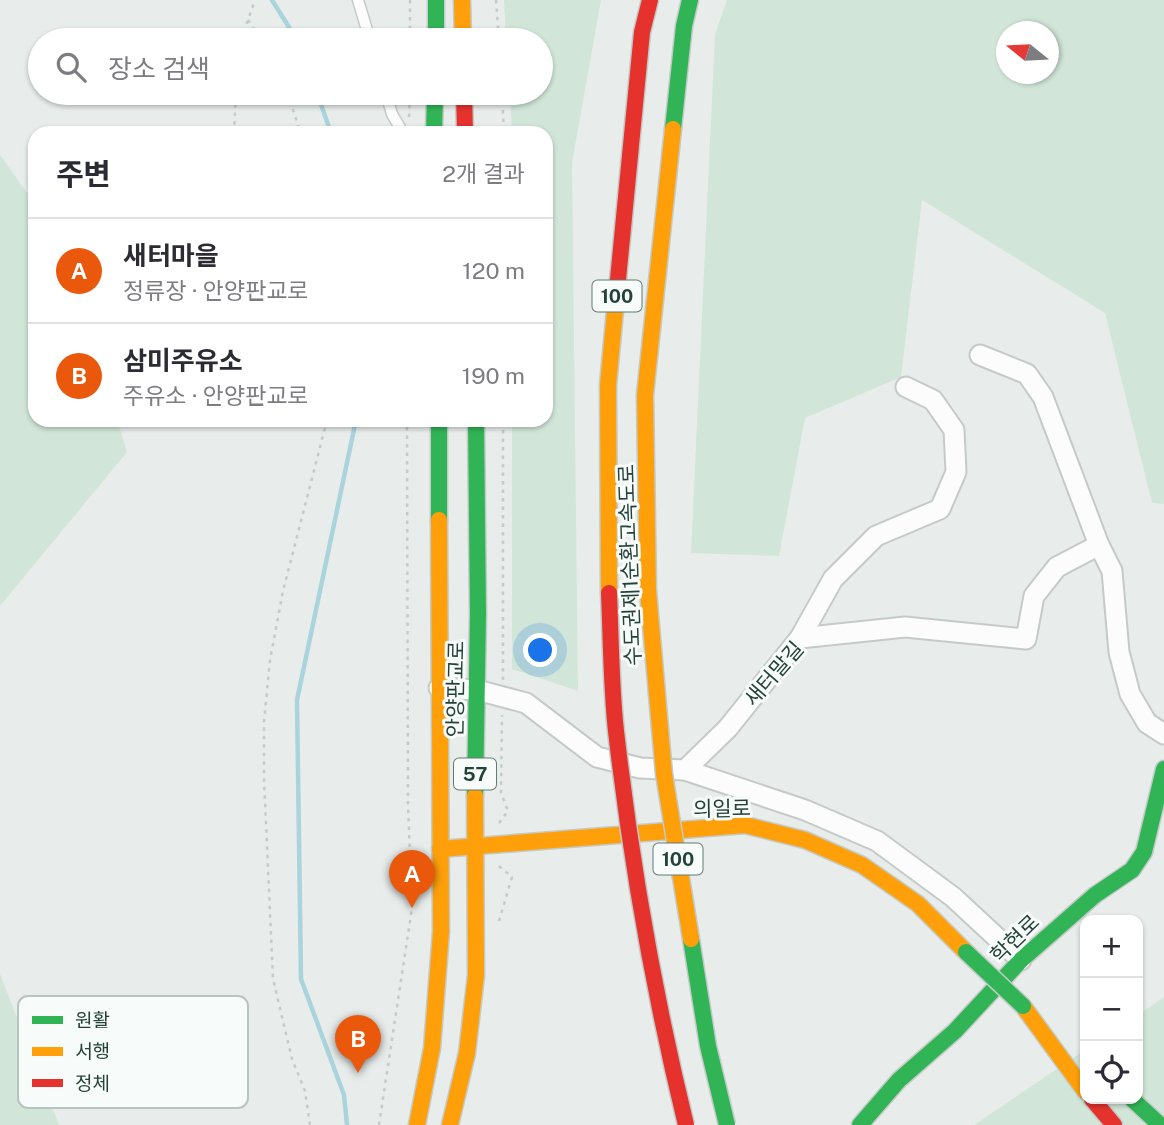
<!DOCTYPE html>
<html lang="ko">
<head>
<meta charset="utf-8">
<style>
  :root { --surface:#fff; --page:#f2f2f3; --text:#2b2b33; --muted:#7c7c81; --line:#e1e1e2; --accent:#ea580c }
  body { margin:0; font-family:"Public Sans","Noto Sans KR",sans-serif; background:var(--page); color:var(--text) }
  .controls { position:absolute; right:21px; bottom:21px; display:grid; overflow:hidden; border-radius:14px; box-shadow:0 2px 5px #0004 }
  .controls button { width:63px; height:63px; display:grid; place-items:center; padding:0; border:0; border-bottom:2px solid var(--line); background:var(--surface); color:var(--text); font:35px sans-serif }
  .compass { position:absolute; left:996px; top:21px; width:63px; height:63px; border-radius:50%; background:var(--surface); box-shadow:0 2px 5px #0004; rotate:288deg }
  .you { position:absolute; left:541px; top:651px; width:24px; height:24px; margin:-18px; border:5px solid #fff; border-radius:50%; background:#1a73e8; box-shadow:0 0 0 10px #1a73e833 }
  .badge { display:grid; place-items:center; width:46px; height:46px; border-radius:50%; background:var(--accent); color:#fff; font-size:23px; font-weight:700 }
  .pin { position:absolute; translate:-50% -58px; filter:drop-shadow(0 2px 4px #0008) }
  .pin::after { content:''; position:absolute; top:37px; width:24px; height:21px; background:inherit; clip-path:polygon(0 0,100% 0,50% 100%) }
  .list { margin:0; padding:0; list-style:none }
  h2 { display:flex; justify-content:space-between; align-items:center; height:91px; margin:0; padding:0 28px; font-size:30px }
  h2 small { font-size:23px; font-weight:400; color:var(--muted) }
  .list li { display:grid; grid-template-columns:46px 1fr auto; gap:21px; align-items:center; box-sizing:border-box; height:105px; padding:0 28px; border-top:2px solid var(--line) }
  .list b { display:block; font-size:26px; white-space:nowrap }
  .list p { margin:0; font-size:23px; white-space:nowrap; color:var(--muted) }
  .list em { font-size:23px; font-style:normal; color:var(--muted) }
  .icon { flex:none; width:38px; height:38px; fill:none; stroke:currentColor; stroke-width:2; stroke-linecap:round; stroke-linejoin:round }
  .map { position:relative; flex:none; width:1164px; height:1125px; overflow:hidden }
  .search { position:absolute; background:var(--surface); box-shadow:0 2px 5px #0004; left:28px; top:28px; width:525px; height:77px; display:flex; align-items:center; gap:18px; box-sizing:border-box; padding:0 24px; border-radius:38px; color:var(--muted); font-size:26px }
  .panel { position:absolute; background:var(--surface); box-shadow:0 2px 5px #0004; left:28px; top:126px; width:525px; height:301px; border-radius:21px }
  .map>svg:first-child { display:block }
  .green { fill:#d1e6d8; fill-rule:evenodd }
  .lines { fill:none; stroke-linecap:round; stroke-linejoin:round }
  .stream { stroke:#a9d4db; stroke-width:4.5 }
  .lane-casing { stroke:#c5cac8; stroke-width:13 }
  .street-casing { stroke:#c5cac8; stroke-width:23 }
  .fast-casing { stroke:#c3cbc8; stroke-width:19 }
  .slow-casing { stroke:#c3cbc8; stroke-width:19 }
  .jam-casing { stroke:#c3cbc8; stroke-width:19 }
  .path { stroke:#c3ccca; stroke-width:2.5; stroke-dasharray:3.5 5; stroke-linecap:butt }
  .lane { stroke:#fcfcfc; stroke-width:10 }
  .street { stroke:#fcfcfc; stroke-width:19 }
  .fast { stroke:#30b455; stroke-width:16 }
  .slow { stroke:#ff9f0a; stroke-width:16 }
  .jam { stroke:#e5322d; stroke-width:16 }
  .fast-bridge-casing { stroke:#c3cbc8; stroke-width:19; stroke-linecap:butt }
  .slow-bridge-casing { stroke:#c3cbc8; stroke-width:19; stroke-linecap:butt }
  .jam-bridge-casing { stroke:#c3cbc8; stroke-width:19; stroke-linecap:butt }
  .fast-bridge { stroke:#30b455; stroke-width:16 }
  .slow-bridge { stroke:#ff9f0a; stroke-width:16 }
  .jam-bridge { stroke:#e5322d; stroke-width:16 }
  .labels { text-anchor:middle; stroke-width:6; stroke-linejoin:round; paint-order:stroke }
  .shield { fill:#f7fbf9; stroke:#637a73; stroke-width:2 }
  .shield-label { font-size:19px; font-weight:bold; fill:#24423a }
  .street-label { font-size:21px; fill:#24423a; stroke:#f7fbf9 }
  .key { fill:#f7fbf9; stroke:#b8c4c0; stroke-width:2 }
  .key-label { font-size:19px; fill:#24423a }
</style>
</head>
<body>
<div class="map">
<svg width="1164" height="1125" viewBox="0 0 1164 1125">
  <rect width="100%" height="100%" fill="#e8edeb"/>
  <!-- green -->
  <g class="green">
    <polygon points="504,0 601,0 572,163 578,691 512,669 512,420 546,420 546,133 512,133 510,93 541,93 541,40 506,40"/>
    <path d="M727,0H1164V504L1152,503L1105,313L922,200L901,377L805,418L779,556L691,553L715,34ZM1006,32H1048V74H1006Z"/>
    <polygon points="0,155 35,204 35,420 117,420 127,452 0,606"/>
    <polygon points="0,974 59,1125 0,1125"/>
    <polygon points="1164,997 1164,1125 974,1125 1085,1050 1085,1099 1138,1099 1138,1015"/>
  </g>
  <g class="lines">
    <!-- stream -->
    <g class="stream">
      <polyline points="272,0 297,40"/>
      <polyline points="317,93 331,133"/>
      <polyline points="347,1125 344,1095 301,979 297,700 356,420"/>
    </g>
    <defs>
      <g id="lane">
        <polyline points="358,0 370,40"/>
        <polyline points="386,93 392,114 403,133"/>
      </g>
      <g id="street">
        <polyline points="980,355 1027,374 1043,397 1099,545 1112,571 1119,652 1130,694 1147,723 1164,734"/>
        <polyline points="800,638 833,579 876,536 940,509 956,472 954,430 933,400 906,387"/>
        <polyline points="439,688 477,690 526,703 597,757 640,768 685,770 728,728 800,638 905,627 1026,639 1034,596 1057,567 1099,545"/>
        <polyline points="685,770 805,810 877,841 953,897 1021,960"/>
      </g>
      <g id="fast">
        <polyline points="436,0 436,40"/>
        <polyline points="673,129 684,26 690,0"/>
        <polyline points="434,133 435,93"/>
        <polyline points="439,420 439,520"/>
        <polyline points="475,796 478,614 476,420"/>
        <polyline points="1132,1099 1160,1125"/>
        <polyline points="860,1125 899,1080 955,1031 1021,960 1095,895 1132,870 1144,852 1164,769"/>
      </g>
      <g id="slow">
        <polyline points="462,0 463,40"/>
        <polyline points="648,591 645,395 673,129"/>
        <polyline points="609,593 608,385 616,300"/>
        <polyline points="440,849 745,825 805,840 862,865 918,904 966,952"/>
        <polyline points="1023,1006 1085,1091"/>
        <polyline points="417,1125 432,1048 441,932 439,520"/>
        <polyline points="450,1125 467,1053 476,975 475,796"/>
      </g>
      <g id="jam">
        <polyline points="464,93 465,133"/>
        <polyline points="616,300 642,32 650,0"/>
        <polyline points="1092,1099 1114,1125"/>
      </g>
    </defs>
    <!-- lane casing -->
    <use href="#lane" class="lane-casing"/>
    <!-- street casing -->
    <use href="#street" class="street-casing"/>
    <!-- fast casing -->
    <use href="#fast" class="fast-casing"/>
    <!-- slow casing -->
    <use href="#slow" class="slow-casing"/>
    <!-- jam casing -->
    <use href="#jam" class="jam-casing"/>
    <!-- path -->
    <g class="path">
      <polyline points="410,0 410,40"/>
      <polyline points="496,0 499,40"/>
      <polyline points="248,20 261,40"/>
      <polyline points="241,40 255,0"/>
      <polyline points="287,93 301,133"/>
      <polyline points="502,93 504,133"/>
      <polyline points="409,117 410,93"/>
      <polyline points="234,133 236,93"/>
      <polyline points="503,680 503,420"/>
      <polyline points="499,823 508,811 501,793 502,715"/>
      <polyline points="499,866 512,877 499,921"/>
      <polyline points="310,1125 305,1091 292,1059 273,979 264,778 264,722 270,660 283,591 327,420"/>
      <polyline points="379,1125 412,908 408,805 407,420"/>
    </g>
    <!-- lane -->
    <use href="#lane" class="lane"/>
    <!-- street -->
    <use href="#street" class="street"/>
    <!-- fast -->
    <use href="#fast" class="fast"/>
    <!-- slow -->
    <use href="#slow" class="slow"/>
    <!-- jam -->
    <use href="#jam" class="jam"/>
    <defs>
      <g id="fast-bridge">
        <polyline points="691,939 708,1046 727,1125"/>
        <polyline points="966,952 1023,1006"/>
      </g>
      <polyline id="slow-bridge" points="648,591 664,774 691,939"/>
      <path id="jam-bridge" d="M609,593C611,639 611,686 616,731C631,862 655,998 686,1125"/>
    </defs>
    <!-- fast-bridge casing -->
    <use href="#fast-bridge" class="fast-bridge-casing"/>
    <!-- slow-bridge casing -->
    <use href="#slow-bridge" class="slow-bridge-casing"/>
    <!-- jam-bridge casing -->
    <use href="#jam-bridge" class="jam-bridge-casing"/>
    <!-- fast-bridge -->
    <use href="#fast-bridge" class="fast-bridge"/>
    <!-- slow-bridge -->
    <use href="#slow-bridge" class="slow-bridge"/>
    <!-- jam-bridge -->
    <use href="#jam-bridge" class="jam-bridge"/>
  </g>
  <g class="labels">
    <!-- shield labels -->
    <g class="shield">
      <rect x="592.5" y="280.5" width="49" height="31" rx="5"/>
      <rect x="454" y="758.5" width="42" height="31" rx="5"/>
      <rect x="653.5" y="843.5" width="49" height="31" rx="5"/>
    </g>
    <g class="shield-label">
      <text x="617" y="303">100</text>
      <text x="475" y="781">57</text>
      <text x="678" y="866">100</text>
    </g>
    <!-- street labels -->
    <g class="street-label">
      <text transform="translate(630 565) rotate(-92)" y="7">수도권제1순환고속도로</text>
      <text transform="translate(774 674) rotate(-49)" y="7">새터말길</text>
      <text transform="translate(456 689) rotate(-89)" y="7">안양판교로</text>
      <text transform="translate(722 809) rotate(-1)" y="7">의일로</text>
      <text transform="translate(1015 939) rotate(-44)" y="7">학현로</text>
    </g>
  </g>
  <!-- legend -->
  <rect x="18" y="996" width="230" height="112" rx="10" class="key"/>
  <rect x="32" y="1016" width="31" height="8" fill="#30b455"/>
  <rect x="32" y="1047" width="31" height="9" fill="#ff9f0a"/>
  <rect x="32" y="1079" width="31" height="8" fill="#e5322d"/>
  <g class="key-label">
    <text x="75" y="1027">원활</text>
    <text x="75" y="1058">서행</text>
    <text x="75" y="1090">정체</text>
  </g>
</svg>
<div class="controls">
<button>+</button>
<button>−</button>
<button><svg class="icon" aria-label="locate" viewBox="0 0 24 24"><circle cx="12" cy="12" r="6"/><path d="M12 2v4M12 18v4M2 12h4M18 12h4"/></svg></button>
</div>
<svg class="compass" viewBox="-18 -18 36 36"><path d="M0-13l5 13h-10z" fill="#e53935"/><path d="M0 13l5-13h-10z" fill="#7c7c81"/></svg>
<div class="you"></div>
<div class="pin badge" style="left:412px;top:908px">A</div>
<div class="pin badge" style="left:358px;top:1073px">B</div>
<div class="search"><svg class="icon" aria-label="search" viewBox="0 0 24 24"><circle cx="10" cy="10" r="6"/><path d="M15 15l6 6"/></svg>장소 검색</div>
<section class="panel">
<h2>주변<small>2개 결과</small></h2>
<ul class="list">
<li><span class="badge">A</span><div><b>새터마을</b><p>정류장 · 안양판교로</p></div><em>120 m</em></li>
<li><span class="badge">B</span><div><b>삼미주유소</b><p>주유소 · 안양판교로</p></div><em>190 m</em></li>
</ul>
</section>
</div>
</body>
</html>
